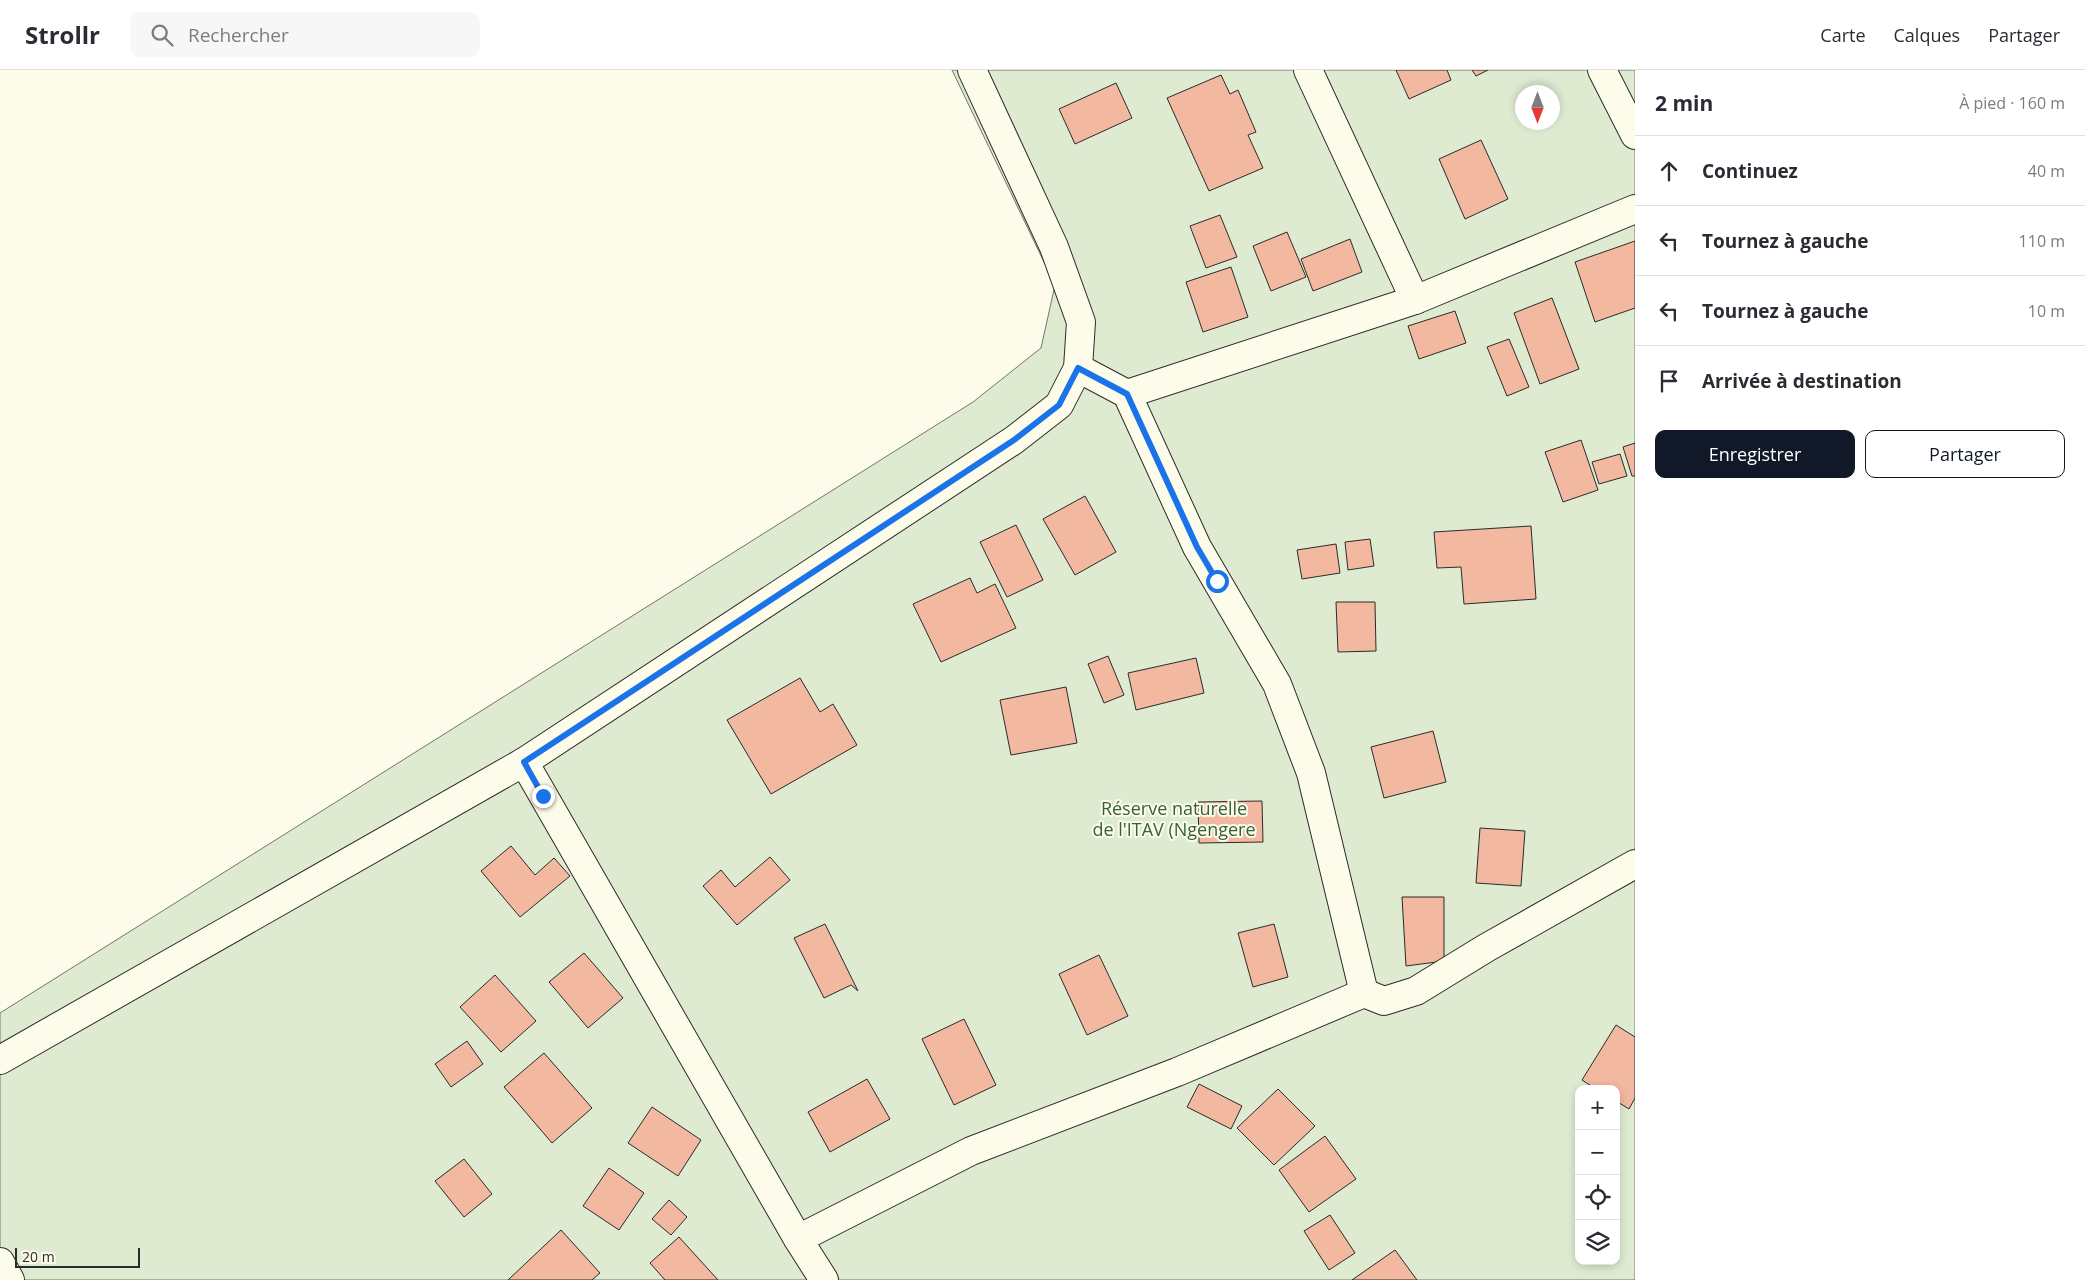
<!DOCTYPE html>
<html lang="fr">
<head>
<meta charset="utf-8">
<style>
  :root { --surface:#fff; --page:#f7f7f7; --text:#2b2b33; --muted:#7c7c81; --line:#e1e1e2; --accent:#111827 }
  body { margin:0; font-family:"Open Sans",sans-serif; background:var(--page); color:var(--text) }
  .controls { position:absolute; right:15px; bottom:15px; display:grid; overflow:hidden; border-radius:10px; box-shadow:0 2px 8px #0003 }
  .controls button { width:45px; height:45px; display:grid; place-items:center; padding:0; border:0; border-bottom:1px solid var(--line); background:var(--surface); color:var(--text); font:25px sans-serif }
  .compass { position:absolute; left:1515px; top:15px; width:45px; height:45px; border-radius:50%; background:var(--surface); box-shadow:0 2px 8px #0003; rotate:180deg }
  .scale { position:absolute; left:15px; bottom:12px; width:125px; box-sizing:border-box; padding-left:5px; border:2px solid #2b2b2b; border-top:0; font-size:14px; line-height:18px; white-space:nowrap; color:#2b2b2b; -webkit-text-stroke:4px #fdfbea; paint-order:stroke }
  .stop { position:absolute; width:15px; height:15px; margin:-11px; border:4px solid #1a73e8; border-radius:50%; background:#fff }
  .stop.end { background:#1a73e8; border-color:#fff; box-shadow:0 1px 5px #0008 }
  .list { margin:0; padding:0; list-style:none }
  h2 { display:flex; justify-content:space-between; align-items:center; height:65px; margin:0; padding:0 20px; font-size:21px }
  h2 small { font-size:16px; font-weight:400; color:var(--muted) }
  .list li { display:grid; grid-template-columns:32px 1fr auto; gap:15px; align-items:center; box-sizing:border-box; height:70px; padding:0 20px; border-top:1px solid var(--line) }
  .list b { display:block; font-size:19px; white-space:nowrap }
  .list em { font-size:16px; font-style:normal; color:var(--muted) }
  .actions { display:flex; gap:10px; padding:15px 20px }
  .actions a { flex:1; padding:11px 0; border:1px solid var(--accent); border-radius:10px; text-align:center; font-size:18px; color:var(--accent) }
  .actions .main { background:var(--accent); color:#fff }
  .icon { flex:none; width:28px; height:28px; fill:none; stroke:currentColor; stroke-width:2; stroke-linecap:round; stroke-linejoin:round }
  .map { position:relative; flex:none; width:1635px; height:1210px; overflow:hidden }
  header { display:flex; align-items:center; gap:30px; box-sizing:border-box; height:70px; padding:0 25px; background:var(--surface); border-bottom:1px solid var(--line) }
  header strong { font-size:24px }
  nav { display:flex; gap:28px; margin-inline-start:auto; font-size:18px }
  .search { width:350px; height:45px; background:var(--page); display:flex; align-items:center; gap:12px; box-sizing:border-box; padding:0 18px; border-radius:10px; color:var(--muted); font-size:19px }
  main { display:flex }
  aside { flex:1; background:var(--surface) }
  .map>svg:first-child { display:block }
  .green { fill:#deebd1; stroke:#74746e; fill-rule:evenodd }
  .building { fill:#f2b8a0; stroke:#2b2b2b }
  .lines { fill:none; stroke-linecap:round; stroke-linejoin:round }
  .minor-casing { stroke:#2b2b2b; stroke-width:30 }
  .tertiary-casing { stroke:#2b2b2b; stroke-width:30 }
  .minor { stroke:#fdfbea; stroke-width:28 }
  .tertiary { stroke:#fdfbea; stroke-width:28 }
  .route { stroke:#1a73e8; stroke-width:6 }
  .labels { text-anchor:middle; stroke-width:4; stroke-linejoin:round; paint-order:stroke }
  .park-label { font-size:18px; fill:#34623c; stroke:#fdfbea }
</style>
</head>
<body>
<header>
<strong>Strollr</strong>
<div class="search"><svg class="icon" aria-label="search" viewBox="0 0 24 24"><circle cx="10" cy="10" r="6"/><path d="M15 15l6 6"/></svg>Rechercher</div>
<nav><a>Carte</a><a>Calques</a><a>Partager</a></nav>
</header>
<main>
<div class="map">
<svg width="1635" height="1210" viewBox="0 0 1635 1210">
  <rect width="100%" height="100%" fill="#fdfbea"/>
  <!-- green -->
  <path class="green" d="M952,0H1635V1210H0V943L973,332L1041,278L1055,215ZM1522,22H1552V52H1522ZM1579,1019H1616V1191H1579Z"/>
  <!-- building -->
  <g class="building">
    <polygon points="1396,0 1447,0 1451,10 1409,29"/>
    <polygon points="1472,0 1488,0 1476,6"/>
    <polygon points="1221,5 1230,24 1238,20 1256,62 1248,65 1263,98 1209,121 1167,28"/>
    <polygon points="1116,13 1132,48 1075,74 1059,39"/>
    <polygon points="1481,70 1508,129 1465,149 1439,89"/>
    <polygon points="1220,145 1237,187 1206,198 1190,156"/>
    <polygon points="1287,162 1306,207 1271,221 1253,176"/>
    <polygon points="1350,169 1362,202 1313,221 1301,189"/>
    <polygon points="1635,171 1635,238 1595,252 1575,192"/>
    <polygon points="1231,197 1248,247 1203,262 1186,212"/>
    <polygon points="1552,228 1579,299 1540,314 1514,243"/>
    <polygon points="1455,241 1466,273 1419,289 1408,256"/>
    <polygon points="1509,269 1529,317 1507,326 1487,277"/>
    <polygon points="1581,370 1598,420 1563,432 1545,382"/>
    <polygon points="1635,373 1635,406 1632,406 1623,377"/>
    <polygon points="1620,384 1627,406 1599,414 1592,392"/>
    <polygon points="1085,426 1116,482 1075,505 1043,449"/>
    <polygon points="1016,455 1043,510 1007,527 980,472"/>
    <polygon points="1531,456 1536,529 1464,534 1461,497 1437,498 1434,462"/>
    <polygon points="1370,469 1374,496 1348,500 1345,472"/>
    <polygon points="1336,474 1340,503 1302,509 1297,480"/>
    <polygon points="970,508 977,523 995,514 1016,558 941,592 913,534"/>
    <polygon points="1336,532 1375,532 1376,581 1338,582"/>
    <polygon points="1108,586 1124,625 1104,633 1088,594"/>
    <polygon points="1196,588 1204,623 1136,640 1128,603"/>
    <polygon points="800,608 820,642 833,634 857,675 771,724 727,650"/>
    <polygon points="1066,617 1077,673 1011,685 1000,630"/>
    <polygon points="1433,661 1446,712 1384,728 1371,677"/>
    <polygon points="1262,731 1263,772 1199,773 1198,732"/>
    <polygon points="1480,758 1525,761 1521,816 1476,813"/>
    <polygon points="511,776 535,805 554,788 570,806 520,847 481,801"/>
    <polygon points="770,787 790,810 737,855 703,816 721,800 735,817"/>
    <polygon points="1402,827 1444,827 1444,891 1406,896"/>
    <polygon points="825,854 858,921 851,915 824,928 794,868"/>
    <polygon points="1274,854 1288,907 1253,917 1238,863"/>
    <polygon points="584,883 623,928 588,958 549,912"/>
    <polygon points="1099,885 1128,946 1087,965 1059,904"/>
    <polygon points="495,905 536,951 501,982 460,937"/>
    <polygon points="964,949 996,1015 954,1035 922,969"/>
    <polygon points="1616,955 1635,967 1635,1028 1629,1039 1616,1031 1616,1019 1596,1019 1582,1010"/>
    <polygon points="467,971 483,994 451,1017 435,994"/>
    <polygon points="544,983 592,1038 552,1073 504,1017"/>
    <polygon points="867,1009 890,1049 830,1082 808,1042"/>
    <polygon points="1199,1014 1242,1036 1231,1059 1187,1037"/>
    <polygon points="1278,1019 1315,1056 1274,1095 1237,1058"/>
    <polygon points="652,1037 701,1070 678,1106 628,1073"/>
    <polygon points="1325,1066 1356,1109 1309,1142 1279,1100"/>
    <polygon points="464,1089 492,1124 464,1147 435,1111"/>
    <polygon points="609,1098 644,1123 619,1160 583,1136"/>
    <polygon points="669,1130 687,1147 671,1165 652,1149"/>
    <polygon points="1330,1145 1355,1183 1329,1200 1304,1161"/>
    <polygon points="561,1160 600,1203 592,1210 508,1210"/>
    <polygon points="679,1167 718,1210 665,1210 650,1193"/>
    <polygon points="1395,1180 1417,1210 1352,1210"/>
  </g>
  <g class="lines">
    <defs>
      <g id="minor">
        <polyline points="1308,0 1415,230"/>
        <polyline points="1602,0 1635,65"/>
        <polyline points="1078,298 1127,324 1197,477 1277,614 1311,703 1364,923"/>
        <polyline points="1127,324 1415,230 1635,139"/>
        <polyline points="524,692 798,1169 824,1210"/>
        <polyline points="798,1169 971,1081 1177,1002 1364,923 1384,931 1416,921 1486,878 1635,794"/>
        <polyline points="0,1192 10,1210"/>
      </g>
      <polyline id="tertiary" points="0,990 524,692 1014,370 1059,335 1078,298 1081,252 1054,177 972,0"/>
    </defs>
    <!-- minor casing -->
    <use href="#minor" class="minor-casing"/>
    <!-- tertiary casing -->
    <use href="#tertiary" class="tertiary-casing"/>
    <!-- minor -->
    <use href="#minor" class="minor"/>
    <!-- tertiary -->
    <use href="#tertiary" class="tertiary"/>
  </g>
  <g class="lines">
    <!-- route -->
    <polyline class="route" points="543,726 524,692 1014,370 1059,335 1078,298 1127,324 1197,477 1217,511"/>
  </g>
  <g class="labels">
    <!-- park labels -->
    <g class="park-label">
      <text x="1174" y="745">Réserve naturelle<tspan x="1174" dy="21">de l'ITAV (Ngengere</tspan></text>
    </g>
  </g>
</svg>
<div class="controls">
<button>+</button>
<button>−</button>
<button><svg class="icon" aria-label="locate" viewBox="0 0 24 24"><circle cx="12" cy="12" r="6"/><path d="M12 2v4M12 18v4M2 12h4M18 12h4"/></svg></button>
<button><svg class="icon" aria-label="layers" viewBox="0 0 24 24"><path d="M12 4l9 5-9 5-9-5zM3 14l9 5 9-5"/></svg></button>
</div>
<svg class="compass" viewBox="-18 -18 36 36"><path d="M0-13l5 13h-10z" fill="#e53935"/><path d="M0 13l5-13h-10z" fill="#7c7c81"/></svg>
<div class="scale">20 m</div>
<div class="stop" style="left:1217px;top:511px"></div>
<div class="stop end" style="left:543px;top:726px"></div>
</div>
<aside>
<h2>2 min<small>À pied · 160 m</small></h2>
<ul class="list">
<li><svg class="icon" aria-label="ahead" viewBox="0 0 24 24"><path d="M12 20V5M6 11l6-6 6 6"/></svg><div><b>Continuez</b></div><em>40 m</em></li>
<li><svg class="icon" aria-label="left" viewBox="0 0 24 24"><path d="M17 20v-9H6M10 6l-5 5 5 5"/></svg><div><b>Tournez à gauche</b></div><em>110 m</em></li>
<li><svg class="icon" aria-label="left" viewBox="0 0 24 24"><path d="M17 20v-9H6M10 6l-5 5 5 5"/></svg><div><b>Tournez à gauche</b></div><em>10 m</em></li>
<li><svg class="icon" aria-label="arrive" viewBox="0 0 24 24"><path d="M6 21V4h12l-3 4 3 4H6"/></svg><div><b>Arrivée à destination</b></div></li>
</ul>
<div class="actions"><a class="main">Enregistrer</a><a>Partager</a></div>
</aside>
</main>
</body>
</html>
